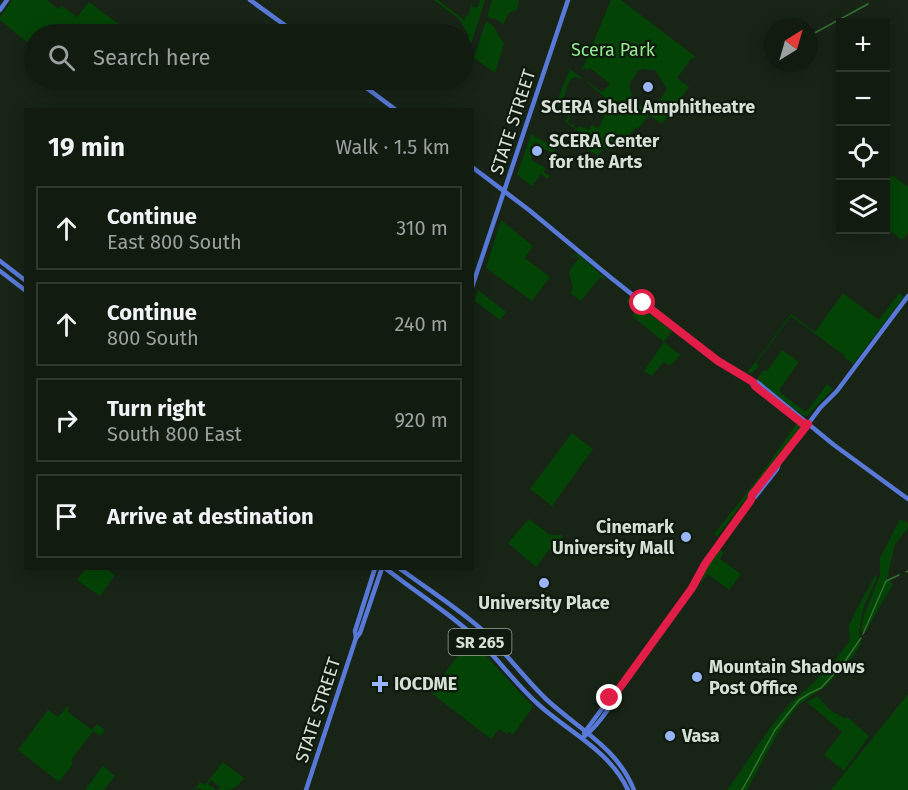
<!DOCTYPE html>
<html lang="en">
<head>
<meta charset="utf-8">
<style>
  :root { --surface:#111b10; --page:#1a2419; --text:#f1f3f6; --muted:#9ca19f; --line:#303930 }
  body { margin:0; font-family:"Fira Sans",sans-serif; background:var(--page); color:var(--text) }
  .controls { position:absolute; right:18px; top:18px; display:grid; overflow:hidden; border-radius:0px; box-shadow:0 3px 15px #0003 }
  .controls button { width:54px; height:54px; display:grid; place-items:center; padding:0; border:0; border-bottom:2px solid var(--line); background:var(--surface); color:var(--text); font:30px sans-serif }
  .compass { position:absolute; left:764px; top:18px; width:54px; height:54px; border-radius:50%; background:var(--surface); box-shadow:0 3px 15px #0003; rotate:37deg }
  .stop { position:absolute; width:18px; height:18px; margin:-14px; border:4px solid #e11d48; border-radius:50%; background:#fff }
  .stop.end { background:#e11d48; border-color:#fff; box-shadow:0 2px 6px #0008 }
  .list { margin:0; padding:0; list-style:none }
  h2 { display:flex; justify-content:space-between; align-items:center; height:78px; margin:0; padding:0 24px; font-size:26px }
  h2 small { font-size:20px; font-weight:400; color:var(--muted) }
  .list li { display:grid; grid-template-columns:39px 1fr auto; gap:18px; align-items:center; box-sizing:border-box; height:84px; margin:0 12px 12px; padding:0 12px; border:2px solid var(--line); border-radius:0px }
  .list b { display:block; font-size:22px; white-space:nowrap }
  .list p { margin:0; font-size:20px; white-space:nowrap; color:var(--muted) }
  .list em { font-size:20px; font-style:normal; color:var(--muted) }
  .icon { flex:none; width:33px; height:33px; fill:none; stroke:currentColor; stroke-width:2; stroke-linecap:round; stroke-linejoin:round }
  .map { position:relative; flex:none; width:908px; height:790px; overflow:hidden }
  .search { position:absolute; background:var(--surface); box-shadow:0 3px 15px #0003; left:24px; top:24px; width:450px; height:66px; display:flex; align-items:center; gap:15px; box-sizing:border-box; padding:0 21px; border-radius:33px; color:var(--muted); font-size:22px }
  .panel { position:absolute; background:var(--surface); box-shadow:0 3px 15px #0003; left:24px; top:108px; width:450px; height:462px; border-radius:0px }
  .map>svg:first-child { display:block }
  .green { fill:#044306; fill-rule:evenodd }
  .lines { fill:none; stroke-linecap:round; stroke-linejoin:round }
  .stream { stroke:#347232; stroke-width:1.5 }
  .major { stroke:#5879d8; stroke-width:4.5 }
  .route { stroke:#e11d48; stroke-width:8 }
  .poi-dot { fill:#99b5fd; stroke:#0e1a0d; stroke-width:2 }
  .labels { text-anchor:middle; stroke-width:4.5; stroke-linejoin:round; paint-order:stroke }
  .shield { fill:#0e1a0d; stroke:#9ba59a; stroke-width:1.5 }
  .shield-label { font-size:16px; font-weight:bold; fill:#d7e0d6 }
  .park-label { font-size:18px; fill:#94e990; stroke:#0e1a0d }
  .poi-label { font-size:18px; font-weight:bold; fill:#d7e0d6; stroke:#0e1a0d; text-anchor:start }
  .street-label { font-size:18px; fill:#d7e0d6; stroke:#0e1a0d }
</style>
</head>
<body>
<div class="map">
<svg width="908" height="790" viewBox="0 0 908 790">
  <rect width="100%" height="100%" fill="#172416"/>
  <!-- green -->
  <g class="green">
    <polygon points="12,0 47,0 58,9 62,6 77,17 89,2 128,31 125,34 34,34 34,48 0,20 0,17"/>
    <polygon points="434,0 438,0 464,20 466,16 468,16 473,0 472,6 477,8 480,0 485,0 464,67 464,57 469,36 459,19"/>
    <polygon points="492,0 519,0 516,12 515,10 509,13 503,25 498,20 487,17"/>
    <path d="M611,0H621L696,57L691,59L677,78L689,87L662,124L649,115L640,127L634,129L628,138L622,134L609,151L604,147L598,156L582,146L584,143L577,139L568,151L579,132L565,122L569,115L568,111L551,102L549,103L550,100L557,101L569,71L568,68L602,92L610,84L590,68L588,70L584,68L581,72ZM643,69L655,70L667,89L659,102L644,108C633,100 623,85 636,75L637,71ZM575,77L583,79L607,99L608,107L599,128L591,125L589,130L580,126L577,129L573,126L576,123L571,125L568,123L572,112L563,108L564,105L562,104L569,81Z"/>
    <polygon points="486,21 494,27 504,44 495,73 474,58"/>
    <polygon points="531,134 555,148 551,157 549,151 538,146 539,144 535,142 530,153 533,156 531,160 546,168 544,172 550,176 547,179 541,174 532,186 517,175"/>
    <polygon points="892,175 908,187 908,233 902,240 886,228 886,185"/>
    <polygon points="501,220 533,246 525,258 550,277 532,301 486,268"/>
    <polygon points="577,253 606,279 605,280 600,277 581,301 570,293 573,289 569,271 579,258 575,255 573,258 571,257"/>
    <polygon points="478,290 506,312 500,320 475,301"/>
    <polygon points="843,293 879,320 899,293 904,297 853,364 844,357 845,356 791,316 756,363 759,366 753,373 747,373 791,314 815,332"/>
    <polygon points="629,298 672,331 664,342 632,316 637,309 626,301"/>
    <polygon points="664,342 680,355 672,364 668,365 663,362 652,376 644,371"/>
    <polygon points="782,350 799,362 780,389 780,393 805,411 808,410 827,384 833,389 807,416 802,415 758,381 758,377 764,370 767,371"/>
    <polygon points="797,423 801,424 801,426 717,537 714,534 759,477"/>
    <polygon points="572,433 593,449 552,506 530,489"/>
    <polygon points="529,519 550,535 562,535 563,545 549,550 536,567 508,543"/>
    <polygon points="900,519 908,523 908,528 895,544 887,579 893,584 864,634 861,629 864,615 880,576 880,558"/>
    <polygon points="720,550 724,552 720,559 741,574 729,590 708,574 699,586 709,564"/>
    <polygon points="86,568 106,569 115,575 100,596 77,580"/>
    <path d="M876,574L877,578L864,606L859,632L861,644L853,656L826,686L801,703L792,713L778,733L747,790H727C747,763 764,733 787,707C799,694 813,685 824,671L826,673L850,640L849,625L855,612Z"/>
    <polygon points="470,638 533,707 513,735 509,732 507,734 499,729 491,739 431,693"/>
    <polygon points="908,694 908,790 831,790"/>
    <polygon points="817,696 830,710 844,718 847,717 869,736 844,771 824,755 842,732 807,702"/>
    <polygon points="68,706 70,707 67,711 92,730 97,724 105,730 100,736 93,731 72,759 72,765 59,782 18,750 48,710 58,717"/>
    <path d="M223,762L244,778C236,789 232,790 218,790L220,787L211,780L208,784L216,790H203L200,788L194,790L200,782L205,785Z"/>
    <polygon points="103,766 115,776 104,790 85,790"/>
  </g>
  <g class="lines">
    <!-- stream -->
    <g class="stream">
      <polyline points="809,36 868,4"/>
      <polyline points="906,572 908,571"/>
      <polyline points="863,634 886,581 899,575"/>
      <polyline points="742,790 775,730 799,700 810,693 821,688 843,664 861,638"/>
    </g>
    <!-- major -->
    <g class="major">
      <polyline points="250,0 297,34"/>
      <polyline points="0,10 7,0"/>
      <polyline points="356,80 396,110"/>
      <polyline points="472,167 529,210 610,277 692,342 718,361 753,382 757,382 834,445 908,499"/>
      <polyline points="0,261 26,281"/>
      <polyline points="0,271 26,291"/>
      <polyline points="472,287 568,0"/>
      <polyline points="753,383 803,423 808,424"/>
      <polyline points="751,500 752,495 773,467 779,463 820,408 837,391 908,296"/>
      <path d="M385,568C414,591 445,610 473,635C497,657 515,684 539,705C570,733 609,750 628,790"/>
      <path d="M399,568C426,588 455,606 480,628C504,650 523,677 546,699C578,729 617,747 634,790"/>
      <polyline points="356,638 360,633 382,568"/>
      <polyline points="584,733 613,694 616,693"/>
      <path d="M582,738C593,731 613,706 616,693L687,595L705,564L751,500L755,497L777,469L779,463"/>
      <polyline points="306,790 356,638 355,631 375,568"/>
    </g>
  </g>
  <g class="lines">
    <!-- route -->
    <polyline class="route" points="610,698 616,693 692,588 705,564 751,500 752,495 808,424 802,423 755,386 753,382 718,361 643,303"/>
  </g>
  <!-- markers -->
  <g class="poi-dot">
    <circle cx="648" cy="87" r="6"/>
    <circle cx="537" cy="151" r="6"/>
    <circle cx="686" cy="537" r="6"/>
    <circle cx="544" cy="583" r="6"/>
    <circle cx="697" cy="677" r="6"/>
    <path d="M377 675h6v6h6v6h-6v6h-6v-6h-6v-6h6z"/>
    <circle cx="670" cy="736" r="6"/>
  </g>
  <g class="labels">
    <!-- shield labels -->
    <rect class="shield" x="448.5" y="629" width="63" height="26" rx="4.5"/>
    <g class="shield-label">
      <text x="480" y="648">SR 265</text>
    </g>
    <!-- park labels -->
    <g class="park-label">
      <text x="613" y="56">Scera Park</text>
    </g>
    <!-- poi labels -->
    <g class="poi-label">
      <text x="648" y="113" text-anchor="middle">SCERA Shell Amphitheatre</text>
      <text x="549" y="147">SCERA Center<tspan x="549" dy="21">for the Arts</tspan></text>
      <text x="674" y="533" text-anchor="end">Cinemark<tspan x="674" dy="21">University Mall</tspan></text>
      <text x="544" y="609" text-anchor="middle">University Place</text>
      <text x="709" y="673">Mountain Shadows<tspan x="709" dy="21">Post Office</tspan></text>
      <text x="394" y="690">IOCDME</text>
      <text x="682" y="742">Vasa</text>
    </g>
    <!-- street labels -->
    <g class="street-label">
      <text transform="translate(513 122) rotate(-72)" y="6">STATE STREET</text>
      <text transform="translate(318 710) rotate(-72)" y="6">STATE STREET</text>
    </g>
  </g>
</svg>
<div class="controls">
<button>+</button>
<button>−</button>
<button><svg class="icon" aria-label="locate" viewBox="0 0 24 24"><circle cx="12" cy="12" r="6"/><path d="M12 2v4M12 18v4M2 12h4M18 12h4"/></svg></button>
<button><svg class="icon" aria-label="layers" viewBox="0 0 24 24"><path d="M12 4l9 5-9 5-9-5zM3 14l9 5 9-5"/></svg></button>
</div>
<svg class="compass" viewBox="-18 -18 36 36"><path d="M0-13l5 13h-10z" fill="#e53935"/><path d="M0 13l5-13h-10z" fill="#9ca19f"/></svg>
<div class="stop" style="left:643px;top:303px"></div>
<div class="stop end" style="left:610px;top:698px"></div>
<div class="search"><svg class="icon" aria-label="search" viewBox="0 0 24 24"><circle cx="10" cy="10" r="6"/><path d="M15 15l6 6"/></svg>Search here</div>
<section class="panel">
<h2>19 min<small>Walk · 1.5 km</small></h2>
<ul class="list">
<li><svg class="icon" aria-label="ahead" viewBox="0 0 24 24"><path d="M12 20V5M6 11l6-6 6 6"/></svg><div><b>Continue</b><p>East 800 South</p></div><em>310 m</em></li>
<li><svg class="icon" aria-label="ahead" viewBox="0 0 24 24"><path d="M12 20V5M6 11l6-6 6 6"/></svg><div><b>Continue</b><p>800 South</p></div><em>240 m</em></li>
<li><svg class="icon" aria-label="right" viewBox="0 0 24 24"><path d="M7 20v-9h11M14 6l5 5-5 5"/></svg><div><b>Turn right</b><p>South 800 East</p></div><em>920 m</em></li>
<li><svg class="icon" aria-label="arrive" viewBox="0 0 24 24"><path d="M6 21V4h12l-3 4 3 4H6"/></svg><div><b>Arrive at destination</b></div></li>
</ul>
</section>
</div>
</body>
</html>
